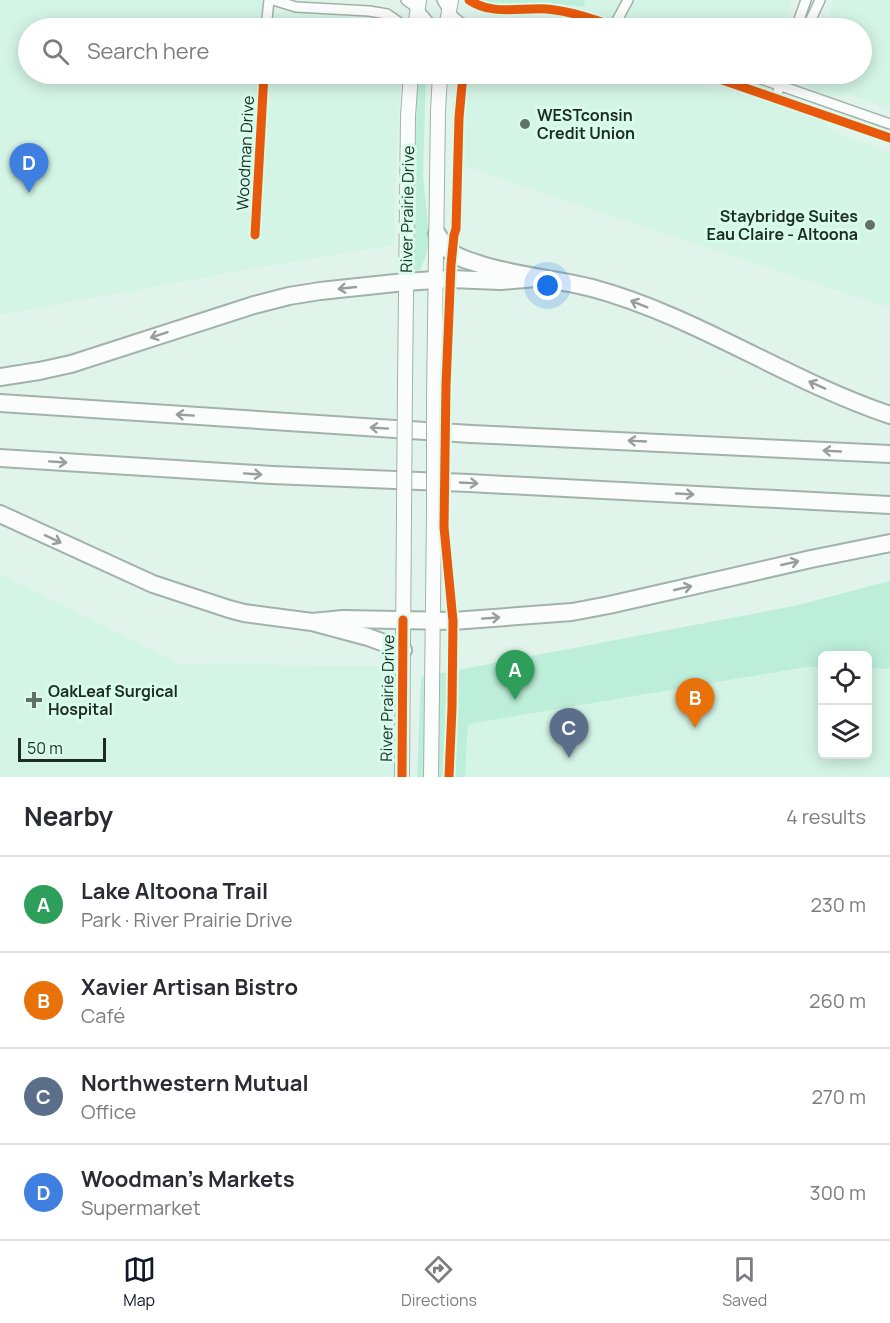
<!DOCTYPE html>
<html lang="en">
<head>
<meta charset="utf-8">
<style>
  :root { --surface:#fff; --page:#f7f7f7; --text:#2b2b33; --muted:#7c7c81; --line:#e1e1e2; --accent:#111827 }
  body { margin:0; font-family:Manrope,sans-serif; background:var(--page); color:var(--text) }
  .controls { position:absolute; right:18px; bottom:18px; display:grid; overflow:hidden; border-radius:9px; box-shadow:0 3px 15px #0003 }
  .controls button { width:54px; height:54px; display:grid; place-items:center; padding:0; border:0; border-bottom:2px solid var(--line); background:var(--surface); color:var(--text); font:30px sans-serif }
  .scale { position:absolute; left:18px; bottom:15px; width:88px; box-sizing:border-box; padding-left:6px; border:3px solid #1d2b25; border-top:0; font-size:16px; line-height:21px; white-space:nowrap; color:#1d2b25; -webkit-text-stroke:4px #d8fcec; paint-order:stroke }
  .you { position:absolute; left:548px; top:286px; width:21px; height:21px; margin:-15px; border:4px solid #fff; border-radius:50%; background:#1a73e8; box-shadow:0 0 0 9px #1a73e833 }
  .badge { display:grid; place-items:center; width:39px; height:39px; border-radius:50%; background:var(--accent); color:#fff; font-size:20px; font-weight:700 }
  .pin { position:absolute; translate:-50% -50px; filter:drop-shadow(0 2px 3px #0008) }
  .pin::after { content:''; position:absolute; top:32px; width:21px; height:18px; background:inherit; clip-path:polygon(0 0,100% 0,50% 100%) }
  .list { margin:0; padding:0; list-style:none }
  h2 { display:flex; justify-content:space-between; align-items:center; height:78px; margin:0; padding:0 24px; font-size:26px }
  h2 small { font-size:20px; font-weight:400; color:var(--muted) }
  .list li { display:grid; grid-template-columns:39px 1fr auto; gap:18px; align-items:center; box-sizing:border-box; height:96px; padding:0 24px; border-top:2px solid var(--line) }
  .list b { display:block; font-size:22px; white-space:nowrap }
  .list p { margin:0; font-size:20px; white-space:nowrap; color:var(--muted) }
  .list em { font-size:20px; font-style:normal; color:var(--muted) }
  .icon { flex:none; width:33px; height:33px; fill:none; stroke:currentColor; stroke-width:2; stroke-linecap:round; stroke-linejoin:round }
  .map { position:relative; flex:none; width:890px; height:777px; overflow:hidden }
  .search { position:absolute; background:var(--surface); box-shadow:0 3px 15px #0003; left:18px; right:18px; top:18px; height:66px; display:flex; align-items:center; gap:15px; box-sizing:border-box; padding:0 21px; border-radius:33px; color:var(--muted); font-size:22px }
  .sheet { height:462px; background:var(--surface) }
  nav { display:flex; justify-content:space-around; align-items:center; box-sizing:border-box; height:84px; border-top:2px solid var(--line); background:var(--surface); font-size:16px; color:var(--muted) }
  nav a { display:grid; justify-items:center; gap:3px }
  nav .on { color:var(--accent) }
  .map>svg:first-child { display:block }
  .built { fill:#d4f5e6 }
  .green { fill:#bdeeda }
  .lines { fill:none; stroke-linecap:round; stroke-linejoin:round }
  .street-casing { stroke:#a2b2ab; stroke-width:12 }
  .secondary-casing { stroke:#a2b2ab; stroke-width:16 }
  .highway-casing { stroke:#a2b2ab; stroke-width:20 }
  .street { stroke:#fafdfc; stroke-width:9 }
  .secondary { stroke:#fafdfc; stroke-width:14 }
  .highway { stroke:#fafdfc; stroke-width:16 }
  .secondary-bridge-casing { stroke:#a2b2ab; stroke-width:16; stroke-linecap:butt }
  .secondary-bridge { stroke:#fafdfc; stroke-width:14 }
  .cycleway-casing { stroke:#d8fcec; stroke-width:13 }
  .cycleway { stroke:#e8590c; stroke-width:9 }
  .oneway { stroke:#979e9b }
  .poi-dot { fill:#61716a; stroke:#d8fcec; stroke-width:2 }
  .labels { text-anchor:middle; stroke-width:6; stroke-linejoin:round; paint-order:stroke }
  .poi-label { font-size:16px; font-weight:bold; fill:#1d2b25; stroke:#d8fcec; text-anchor:start }
  .street-label { font-size:16px; fill:#1d2b25; stroke:#d8fcec }
</style>
</head>
<body>
<div class="map">
<svg width="890" height="777" viewBox="0 0 890 777">
  <rect width="100%" height="100%" fill="#e0f4eb"/>
  <!-- built -->
  <g class="built">
    <polygon points="0,0 262,0 262,14 299,12 370,15 379,16 388,19 394,23 398,28 28,28 28,74 401,74 395,189 394,245 262,267 0,315"/>
    <polygon points="584,0 792,0 785,20 790,22 791,27 791,28 642,28 589,11 549,3 584,7"/>
    <polygon points="834,0 890,0 890,109 845,93 829,98 812,90 807,84 804,74 862,74 862,28 824,28"/>
    <polygon points="455,74 665,74 720,91 730,87 822,119 832,132 890,152 890,308 566,201 452,162 452,115"/>
    <polygon points="0,573 180,664 391,666 394,719 396,777 0,777"/>
    <polygon points="808,667 822,667 822,754 868,754 868,668 890,669 890,777 465,777 468,724"/>
  </g>
  <!-- green -->
  <g class="green">
    <polygon points="481,0 584,0 585,7 549,3 488,3"/>
    <path d="M417,74H426L423,174L429,238C428,250 425,259 420,270L414,271Z"/>
    <polygon points="890,581 890,669 868,668 868,656 822,656 822,667 807,667 468,724 465,777 417,777 421,677 794,606"/>
  </g>
  <g class="lines">
    <defs>
      <g id="street">
        <polyline points="273,0 296,7 369,11 387,14 407,28"/>
        <polyline points="406,0 417,8 434,28"/>
        <path d="M442,0C449,12 455,21 468,26L540,24L566,28"/>
        <path d="M469,0C492,16 521,7 547,9C571,11 596,20 619,28"/>
        <polyline points="266,28 269,0"/>
        <polyline points="613,28 628,0"/>
        <polyline points="796,28 806,0"/>
        <polyline points="807,28 820,0"/>
        <polyline points="705,74 890,138"/>
        <polyline points="747,74 890,124"/>
        <polyline points="778,91 784,74"/>
        <polyline points="255,235 264,74"/>
      </g>
      <g id="secondary">
        <polyline points="415,28 419,0"/>
        <polyline points="446,28 451,0"/>
        <polyline points="405,384 408,116 411,74"/>
        <polyline points="434,397 438,111 440,74"/>
        <polyline points="402,777 404,513"/>
        <polyline points="431,777 434,514"/>
      </g>
      <g id="highway">
        <path d="M437,234C441,241 445,247 451,252C458,258 467,260 476,263C513,276 553,278 592,288C696,316 788,381 890,415"/>
        <polyline points="0,377 39,371 71,364 254,305 289,296 320,291 405,282 450,279 501,281 536,278"/>
        <polyline points="0,403 471,434 890,454"/>
        <polyline points="0,458 272,475 469,483 890,505"/>
        <polyline points="0,514 153,584 229,609 244,613 312,622 368,637 403,650"/>
        <polyline points="312,622 343,619 453,621 572,612 609,605 811,559 890,543"/>
      </g>
    </defs>
    <!-- street casing -->
    <use href="#street" class="street-casing"/>
    <!-- secondary casing -->
    <use href="#secondary" class="secondary-casing"/>
    <!-- highway casing -->
    <use href="#highway" class="highway-casing"/>
    <!-- street -->
    <use href="#street" class="street"/>
    <!-- secondary -->
    <use href="#secondary" class="secondary"/>
    <!-- highway -->
    <use href="#highway" class="highway"/>
    <defs>
      <g id="secondary-bridge">
        <polyline points="404,513 405,384"/>
        <polyline points="434,514 434,397"/>
      </g>
    </defs>
    <!-- secondary-bridge casing -->
    <use href="#secondary-bridge" class="secondary-bridge-casing"/>
    <!-- secondary-bridge -->
    <use href="#secondary-bridge" class="secondary-bridge"/>
    <defs>
      <g id="cycleway">
        <path d="M469,0C492,16 521,7 547,9C571,11 596,20 619,28"/>
        <polyline points="705,74 890,138"/>
        <polyline points="255,235 264,74"/>
        <polyline points="402,777 403,620"/>
        <polyline points="449,777 452,708 453,621 444,527 446,385 451,265 454,235 456,229 459,118 463,74"/>
      </g>
    </defs>
    <!-- cycleway casing -->
    <use href="#cycleway" class="cycleway-casing"/>
    <!-- cycleway -->
    <use href="#cycleway" class="cycleway"/>
  </g>
  <!-- one-way arrows -->
  <defs><path id="oneway-shaft" d="M-6 0H5M1.5-3L5.5 0L1.5 3" fill="none" stroke-width="1.6" stroke-linecap="round" stroke-linejoin="round" transform="scale(1.5)"/></defs>
  <g class="oneway">
    <use href="#oneway-shaft" transform="translate(347 288) rotate(174)"/>
    <use href="#oneway-shaft" transform="translate(639 304) rotate(-158)"/>
    <use href="#oneway-shaft" transform="translate(159 335) rotate(162)"/>
    <use href="#oneway-shaft" transform="translate(817 385) rotate(-156)"/>
    <use href="#oneway-shaft" transform="translate(185 415) rotate(-176)"/>
    <use href="#oneway-shaft" transform="translate(379 428) rotate(-176)"/>
    <use href="#oneway-shaft" transform="translate(637 441) rotate(-177)"/>
    <use href="#oneway-shaft" transform="translate(832 451) rotate(-177)"/>
    <use href="#oneway-shaft" transform="translate(58 462) rotate(4)"/>
    <use href="#oneway-shaft" transform="translate(253 474) rotate(4)"/>
    <use href="#oneway-shaft" transform="translate(469 483) rotate(3)"/>
    <use href="#oneway-shaft" transform="translate(685 494) rotate(3)"/>
    <use href="#oneway-shaft" transform="translate(53 539) rotate(25)"/>
    <use href="#oneway-shaft" transform="translate(790 563) rotate(-13)"/>
    <use href="#oneway-shaft" transform="translate(683 588) rotate(-13)"/>
    <use href="#oneway-shaft" transform="translate(491 618) rotate(-4)"/>
  </g>
  <!-- markers -->
  <g class="poi-dot">
    <circle cx="525" cy="124" r="6"/>
    <circle cx="870" cy="225" r="6"/>
    <path d="M31 691h6v6h6v6h-6v6h-6v-6h-6v-6h6z"/>
  </g>
  <g class="labels">
    <!-- poi labels -->
    <g class="poi-label">
      <text x="537" y="121">WESTconsin<tspan x="537" dy="18">Credit Union</tspan></text>
      <text x="858" y="222" text-anchor="end">Staybridge Suites<tspan x="858" dy="18">Eau Claire - Altoona</tspan></text>
      <text x="48" y="697">OakLeaf Surgical<tspan x="48" dy="18">Hospital</tspan></text>
    </g>
    <!-- street labels -->
    <g class="street-label">
      <text transform="translate(245 153) rotate(-87)" y="6">Woodman Drive</text>
      <text transform="translate(407 209) rotate(-89)" y="6">River Prairie Drive</text>
      <text transform="translate(387 698) rotate(-89)" y="6">River Prairie Drive</text>
    </g>
  </g>
</svg>
<div class="controls">
<button><svg class="icon" aria-label="locate" viewBox="0 0 24 24"><circle cx="12" cy="12" r="6"/><path d="M12 2v4M12 18v4M2 12h4M18 12h4"/></svg></button>
<button><svg class="icon" aria-label="layers" viewBox="0 0 24 24"><path d="M12 4l9 5-9 5-9-5zM3 14l9 5 9-5"/></svg></button>
</div>
<div class="scale">50 m</div>
<div class="you"></div>
<div class="pin badge" style="left:515px;top:700px;background:#2e9e5b">A</div>
<div class="pin badge" style="left:695px;top:728px;background:#e8710a">B</div>
<div class="pin badge" style="left:569px;top:758px;background:#5c6f8a">C</div>
<div class="pin badge" style="left:29px;top:193px;background:#3f7fe0">D</div>
<div class="search"><svg class="icon" aria-label="search" viewBox="0 0 24 24"><circle cx="10" cy="10" r="6"/><path d="M15 15l6 6"/></svg>Search here</div>
</div>
<section class="sheet">
<h2>Nearby<small>4 results</small></h2>
<ul class="list">
<li><span class="badge" style="background:#2e9e5b">A</span><div><b>Lake Altoona Trail</b><p>Park · River Prairie Drive</p></div><em>230 m</em></li>
<li><span class="badge" style="background:#e8710a">B</span><div><b>Xavier Artisan Bistro</b><p>Café</p></div><em>260 m</em></li>
<li><span class="badge" style="background:#5c6f8a">C</span><div><b>Northwestern Mutual</b><p>Office</p></div><em>270 m</em></li>
<li><span class="badge" style="background:#3f7fe0">D</span><div><b>Woodman's Markets</b><p>Supermarket</p></div><em>300 m</em></li>
</ul>
</section>
<nav>
<a class="on"><svg class="icon" aria-label="map" viewBox="0 0 24 24"><path d="M3 6l6-2 6 2 6-2v14l-6 2-6-2-6 2zM9 4v14M15 6v14"/></svg>Map</a>
<a><svg class="icon" aria-label="directions" viewBox="0 0 24 24"><path d="M12 3l9 9-9 9-9-9zM9 14v-3h6M13 9l2 2-2 2"/></svg>Directions</a>
<a><svg class="icon" aria-label="saved" viewBox="0 0 24 24"><path d="M7 4h10v16l-5-4-5 4z"/></svg>Saved</a>
</nav>
</body>
</html>
